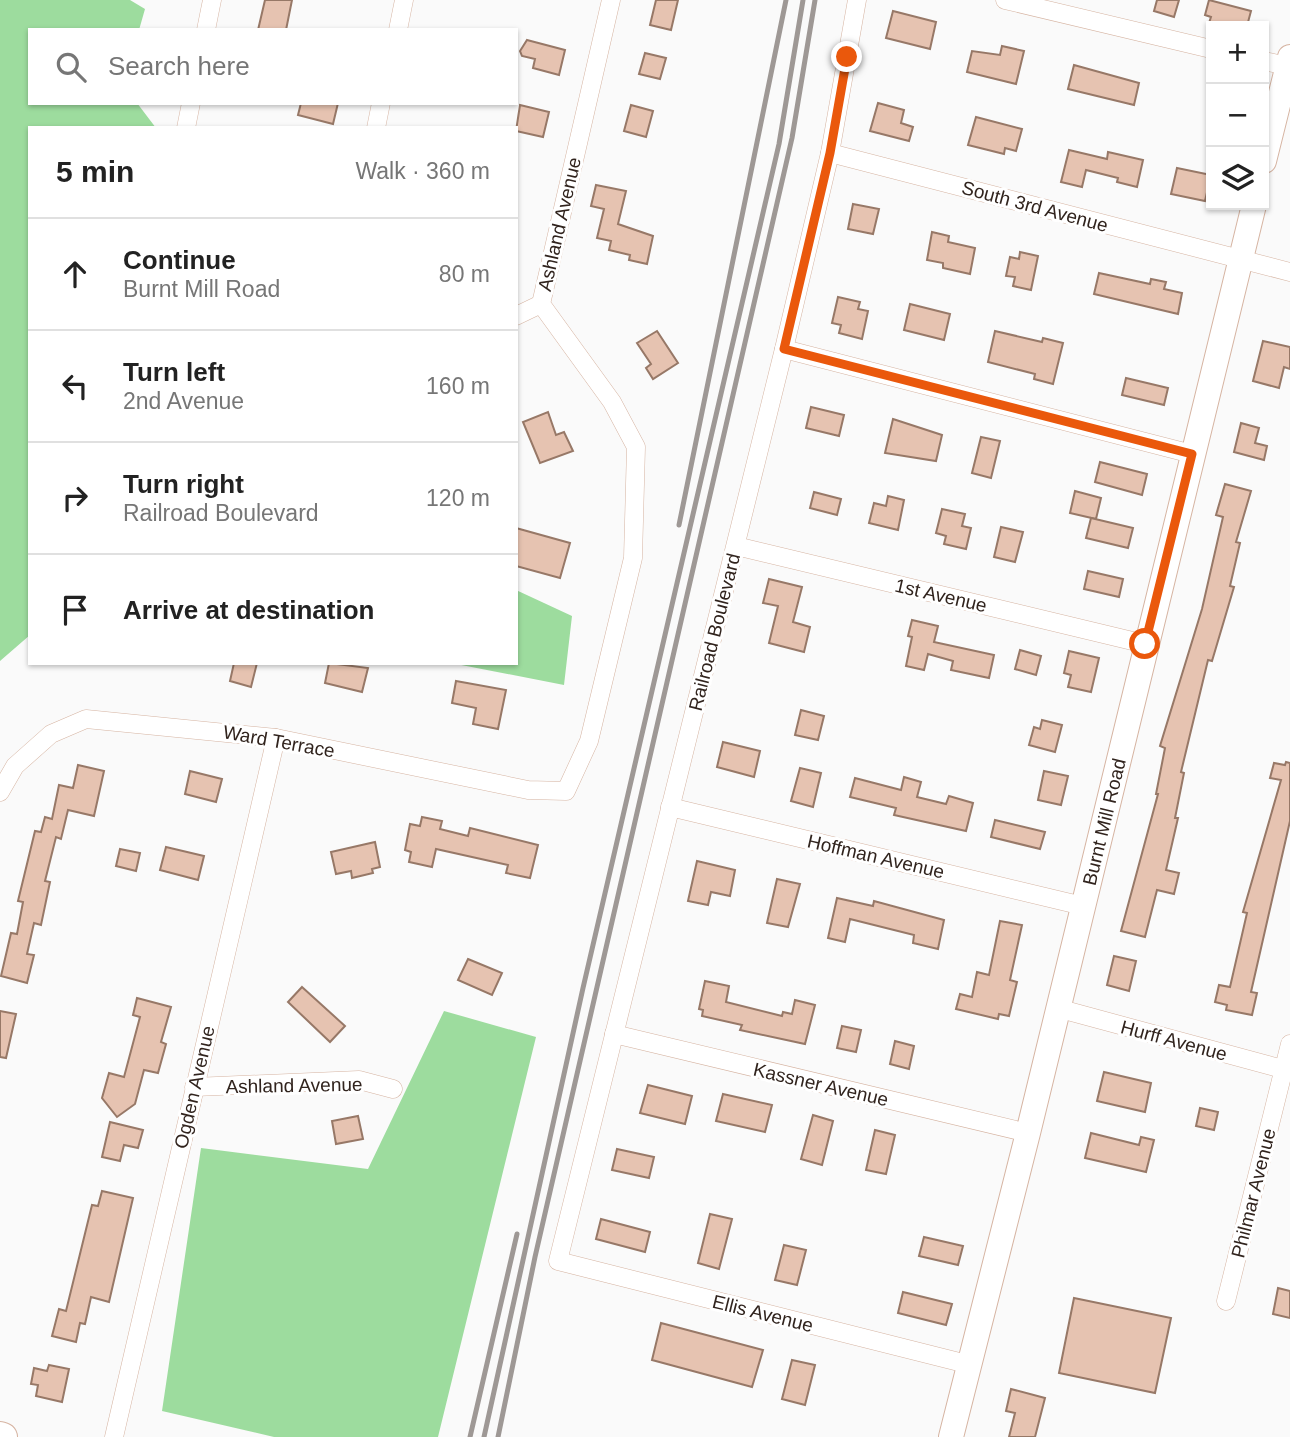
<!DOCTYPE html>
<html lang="en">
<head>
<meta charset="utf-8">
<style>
  :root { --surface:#fff; --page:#f2f2f2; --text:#222; --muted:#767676; --line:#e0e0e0 }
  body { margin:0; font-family:Helvetica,sans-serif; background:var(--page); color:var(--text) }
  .controls { position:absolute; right:21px; top:21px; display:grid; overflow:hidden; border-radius:0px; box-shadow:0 2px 5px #0004 }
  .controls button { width:63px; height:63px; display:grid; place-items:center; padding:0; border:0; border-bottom:2px solid var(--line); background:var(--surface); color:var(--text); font:35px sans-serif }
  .stop { position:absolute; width:21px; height:21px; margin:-16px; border:5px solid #ea580c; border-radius:50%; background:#fff }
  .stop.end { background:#ea580c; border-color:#fff; box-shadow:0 2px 7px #0008 }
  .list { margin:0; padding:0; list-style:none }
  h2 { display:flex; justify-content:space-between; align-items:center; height:91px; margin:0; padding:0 28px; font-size:30px }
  h2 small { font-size:23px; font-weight:400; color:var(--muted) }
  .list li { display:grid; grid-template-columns:46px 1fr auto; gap:21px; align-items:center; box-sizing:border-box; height:112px; padding:0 28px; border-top:2px solid var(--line) }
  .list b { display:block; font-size:26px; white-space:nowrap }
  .list p { margin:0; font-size:23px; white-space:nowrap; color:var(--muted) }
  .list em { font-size:23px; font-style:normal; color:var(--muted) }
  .icon { flex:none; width:38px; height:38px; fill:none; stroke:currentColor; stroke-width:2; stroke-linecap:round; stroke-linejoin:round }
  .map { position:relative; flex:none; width:1290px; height:1437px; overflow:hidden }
  .search { position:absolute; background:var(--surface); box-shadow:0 2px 5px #0004; left:28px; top:28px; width:490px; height:77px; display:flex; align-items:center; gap:18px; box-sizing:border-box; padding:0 24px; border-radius:0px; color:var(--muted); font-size:26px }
  .panel { position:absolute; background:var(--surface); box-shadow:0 2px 5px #0004; left:28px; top:126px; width:490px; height:539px; border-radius:0px }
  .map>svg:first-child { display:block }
  .forest { fill:#9ddc9e }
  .building { fill:#e6c3b1; stroke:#977867; stroke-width:2 }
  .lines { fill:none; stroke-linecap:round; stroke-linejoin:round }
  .street-casing { stroke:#d6b4a2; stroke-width:19 }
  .secondary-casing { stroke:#d6b4a2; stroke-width:26 }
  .primary-casing { stroke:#d6b4a2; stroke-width:30 }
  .street { stroke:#fff; stroke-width:18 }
  .secondary { stroke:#fff; stroke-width:24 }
  .primary { stroke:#fff; stroke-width:28 }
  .rail { stroke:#9e9895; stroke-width:5 }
  .route { stroke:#ea580c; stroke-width:9 }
  .labels { text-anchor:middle; stroke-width:6; stroke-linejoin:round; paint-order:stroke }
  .street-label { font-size:19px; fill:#31241e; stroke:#fff }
</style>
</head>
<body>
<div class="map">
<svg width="1290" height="1437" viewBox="0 0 1290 1437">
  <rect width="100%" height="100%" fill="#fafafa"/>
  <!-- forest -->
  <g class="forest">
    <polygon points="0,0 130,0 145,9 139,30 30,30 30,103 137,103 156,128 30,128 30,635 0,661"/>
    <polygon points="516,590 572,616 564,685 451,663 516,663"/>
    <polygon points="444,1011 536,1037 438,1437 274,1437 162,1411 201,1148 368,1169"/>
  </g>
  <!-- building -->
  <g class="building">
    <polygon points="265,0 292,0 286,30 258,30"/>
    <polygon points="656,0 678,0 671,30 650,25"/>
    <polygon points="1157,0 1179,0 1174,17 1154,11"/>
    <polygon points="1209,0 1251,11 1247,26 1208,26 1211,17 1205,15"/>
    <polygon points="893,11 936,22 930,49 886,38"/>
    <polygon points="527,40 565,50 559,75 533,68 535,59 522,56 520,51"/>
    <polygon points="1002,46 1024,51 1016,84 967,72 972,51 1000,55"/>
    <polygon points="645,53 666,58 660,79 639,74"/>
    <polygon points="1074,65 1139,83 1134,105 1068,89"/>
    <polygon points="301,103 338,103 333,124 298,115"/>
    <polygon points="878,103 904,110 901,123 913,127 909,141 870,131"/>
    <polygon points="520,105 549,112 543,137 516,131"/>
    <polygon points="631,105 653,111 646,137 624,131"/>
    <polygon points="976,117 1022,129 1016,151 1005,148 1004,154 968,145"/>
    <polygon points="1069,150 1107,159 1108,152 1143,160 1137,187 1117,182 1118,178 1086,170 1082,187 1061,182"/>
    <polygon points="1177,168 1211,175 1205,201 1171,194"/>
    <polygon points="596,185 626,191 618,224 653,236 647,264 629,260 630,255 609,250 611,241 597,238 604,209 591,206"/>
    <polygon points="853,204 879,209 873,234 848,229"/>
    <polygon points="932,232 949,236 948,242 975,248 970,274 943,268 943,263 927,260"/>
    <polygon points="1020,252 1038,256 1031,290 1013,286 1015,277 1006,276 1010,257 1019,259"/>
    <polygon points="1099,273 1150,284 1151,279 1166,282 1164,289 1182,293 1178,314 1094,294"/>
    <polygon points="838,297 860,302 858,309 868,311 862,339 839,333 841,325 832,323"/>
    <polygon points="910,304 950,314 944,340 904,330"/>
    <polygon points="657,331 678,363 653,379 646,368 651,364 637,343"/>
    <polygon points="995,331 1042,342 1043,338 1063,343 1053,384 1034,379 1035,374 988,362"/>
    <polygon points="1263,341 1290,347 1290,369 1284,367 1279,388 1253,381"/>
    <polygon points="1126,378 1168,388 1164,405 1122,395"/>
    <polygon points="811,407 844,415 839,436 806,428"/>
    <polygon points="548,412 556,435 564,432 573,451 540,463 523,422"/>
    <polygon points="893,419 942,435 936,461 885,453"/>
    <polygon points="1241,423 1259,428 1255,443 1267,446 1264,460 1234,452"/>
    <polygon points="981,437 1000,441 991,478 972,473"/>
    <polygon points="1100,462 1147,474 1142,495 1095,482"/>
    <polygon points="1225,484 1251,491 1236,542 1240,543 1230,586 1234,587 1212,661 1208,660 1181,772 1184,773 1175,818 1178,818 1166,870 1179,873 1174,894 1157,890 1145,937 1121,931 1158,794 1156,794 1165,748 1160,746 1202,609 1223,517 1216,515"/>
    <polygon points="1075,491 1101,498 1096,519 1070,513"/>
    <polygon points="814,492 841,499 837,515 810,508"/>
    <polygon points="888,496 904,500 898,530 869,523 874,503 886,506"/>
    <polygon points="942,509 965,514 962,526 971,528 966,549 944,544 946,536 936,533"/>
    <polygon points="1091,518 1133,528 1128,548 1086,538"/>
    <polygon points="1001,527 1023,532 1015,562 994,557"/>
    <polygon points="516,528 570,543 560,578 516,566"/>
    <polygon points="1088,571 1123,579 1119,597 1084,589"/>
    <polygon points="769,579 802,587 793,622 810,627 804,652 769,643 778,606 763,603"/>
    <polygon points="912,620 938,626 934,642 994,655 989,678 951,670 953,661 928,654 924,670 906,666 912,637 908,636"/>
    <polygon points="1020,650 1041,656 1036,675 1015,669"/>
    <polygon points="1069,651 1099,658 1091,692 1068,687 1071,675 1064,673"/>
    <polygon points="234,663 257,663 251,687 230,681"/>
    <polygon points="329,663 368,668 362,692 325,683"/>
    <polygon points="456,681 506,690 498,729 473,724 476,708 452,703"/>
    <polygon points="801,710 824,716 818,740 795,735"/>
    <polygon points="1042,720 1062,725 1055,752 1029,745 1034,727 1040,729"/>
    <polygon points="723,742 760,751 754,777 717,767"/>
    <polygon points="1286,762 1290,763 1290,821 1251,992 1257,993 1252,1015 1226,1010 1227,1005 1215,1002 1219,985 1230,987 1247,913 1243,912 1281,780 1270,778 1274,763 1285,765"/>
    <polygon points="78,765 104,771 94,816 68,810 61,839 56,837 45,881 50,882 41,925 34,923 27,954 34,955 27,983 1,976 11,933 17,934 23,902 18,901 35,831 41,832 45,817 52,819 59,785 73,788"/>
    <polygon points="800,768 821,773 813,807 791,801"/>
    <polygon points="190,771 222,779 216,802 185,794"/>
    <polygon points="1044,771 1068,776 1061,805 1038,800"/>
    <polygon points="904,777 921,782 917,797 946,804 949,796 973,803 966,831 894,815 896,808 850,797 855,778 901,790"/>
    <polygon points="422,817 442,821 440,829 468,836 470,828 538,845 530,878 506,873 508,865 436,849 432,867 409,862 411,852 405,850 410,824 420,826"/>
    <polygon points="995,820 1045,832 1040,849 991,837"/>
    <polygon points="375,842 380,867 372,869 373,873 352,878 351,871 336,874 331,852"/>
    <polygon points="166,847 204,856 198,880 160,870"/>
    <polygon points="120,849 140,853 136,871 116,866"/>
    <polygon points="697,861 735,870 730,896 711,892 708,905 688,901"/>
    <polygon points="777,879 800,884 788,927 767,923"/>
    <polygon points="837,898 873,906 874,901 944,920 938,949 913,943 914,935 850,919 845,942 828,938"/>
    <polygon points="1000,921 1022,925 1010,980 1017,982 1009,1016 999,1014 998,1019 956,1009 960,994 972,997 977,972 989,975"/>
    <polygon points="1114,956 1136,961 1129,991 1107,985"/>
    <polygon points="468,959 502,973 492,995 458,980"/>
    <polygon points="705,981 729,986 726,1002 782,1016 783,1012 792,1014 795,1000 815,1005 805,1044 740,1030 742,1025 702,1016 703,1010 699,1009"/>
    <polygon points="302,987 345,1026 330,1042 288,1002"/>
    <polygon points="137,998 171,1007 161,1042 166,1044 158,1073 144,1070 135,1104 117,1117 102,1098 109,1073 124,1077 140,1017 133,1015"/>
    <polygon points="0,1011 16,1014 6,1058 0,1057"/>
    <polygon points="842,1026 861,1030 856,1052 837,1048"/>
    <polygon points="895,1041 914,1046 909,1069 890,1064"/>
    <polygon points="1104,1072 1151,1083 1145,1112 1097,1101"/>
    <polygon points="648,1085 692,1096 685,1124 640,1113"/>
    <polygon points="723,1094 772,1105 765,1132 716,1121"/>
    <polygon points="1200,1108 1218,1112 1214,1130 1196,1126"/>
    <polygon points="813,1115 833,1121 822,1165 801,1159"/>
    <polygon points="358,1116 363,1139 336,1144 332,1121"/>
    <polygon points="110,1122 143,1130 138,1148 124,1145 120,1161 102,1157"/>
    <polygon points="875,1130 895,1135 886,1174 866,1170"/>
    <polygon points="1091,1133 1139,1145 1141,1137 1154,1140 1146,1172 1085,1158"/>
    <polygon points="617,1149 654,1157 649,1178 612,1170"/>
    <polygon points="102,1191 133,1198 109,1302 91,1297 85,1324 80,1323 76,1342 52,1336 59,1309 66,1311 92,1205 98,1206"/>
    <polygon points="710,1214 732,1219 719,1269 698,1263"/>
    <polygon points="601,1219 650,1232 645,1252 596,1239"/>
    <polygon points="924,1237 963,1246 958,1265 919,1256"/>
    <polygon points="784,1245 806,1250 797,1285 775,1280"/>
    <polygon points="1278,1288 1290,1291 1290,1318 1273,1314"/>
    <polygon points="903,1292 952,1304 946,1325 898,1313"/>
    <polygon points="1074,1298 1171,1318 1155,1393 1059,1373"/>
    <polygon points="661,1323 763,1350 752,1387 652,1360"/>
    <polygon points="792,1360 815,1365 805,1405 782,1399"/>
    <polygon points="49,1365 69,1369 62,1402 36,1396 38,1385 31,1384 34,1368 47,1371"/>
    <polygon points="1011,1389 1045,1398 1035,1437 1009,1437 1015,1413 1006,1411"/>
  </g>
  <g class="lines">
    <defs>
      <g id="street">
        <polyline points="857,0 830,153 784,349 558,1261 967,1364"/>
        <polyline points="1005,0 1211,49"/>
        <polyline points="206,30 212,0"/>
        <polyline points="398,30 404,0"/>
        <polyline points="1264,61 1287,66"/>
        <polyline points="186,128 191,103"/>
        <polyline points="376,128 381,103"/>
        <polyline points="830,153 1290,272"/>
        <polyline points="516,316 541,304"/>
        <polyline points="784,349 1192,454"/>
        <polyline points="736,546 1145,644"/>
        <polyline points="0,792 15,766 51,734 86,719 276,738 528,790 566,791 589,741 633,558 636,447 612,402 541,304 611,0"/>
        <polyline points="670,807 1083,906"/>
        <polyline points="1057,1008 1290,1071"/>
        <polyline points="614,1034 1028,1133"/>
        <polyline points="194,1087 359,1080 393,1089"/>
        <polyline points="1226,1301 1290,1044"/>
        <polyline points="114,1437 276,738"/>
      </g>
      <g id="secondary">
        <polyline points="1264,161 1290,57"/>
        <path id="s1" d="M951,1437L1028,1133L1254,205"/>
      </g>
      <polyline id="primary" points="0,1436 3,1437"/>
    </defs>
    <!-- street casing -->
    <use href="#street" class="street-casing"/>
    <!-- secondary casing -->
    <use href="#secondary" class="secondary-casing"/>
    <!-- primary casing -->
    <use href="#primary" class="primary-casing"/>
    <!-- street -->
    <use href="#street" class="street"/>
    <!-- secondary -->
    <use href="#secondary" class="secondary"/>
    <!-- primary -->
    <use href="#primary" class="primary"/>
    <!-- rail -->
    <g class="rail">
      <polyline points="679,525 786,0"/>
      <polyline points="470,1437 517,1234"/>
      <polyline points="484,1437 583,988 779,144 803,0"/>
      <polyline points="498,1437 535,1257 792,138 815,0"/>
    </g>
  </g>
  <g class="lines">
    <!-- route -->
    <polyline class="route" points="847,57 830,153 784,349 1192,454 1145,644"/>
  </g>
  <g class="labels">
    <!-- street labels -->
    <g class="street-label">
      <text transform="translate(1035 206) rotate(15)" y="7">South 3rd Avenue</text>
      <text transform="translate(559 224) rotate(-77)" y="7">Ashland Avenue</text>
      <text transform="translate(941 595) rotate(13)" y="7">1st Avenue</text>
      <text transform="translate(714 632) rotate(-76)" y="7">Railroad Boulevard</text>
      <text transform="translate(279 741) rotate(10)" y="7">Ward Terrace</text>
      <text dy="7" stroke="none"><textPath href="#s1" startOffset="634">Burnt Mill Road</textPath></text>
      <text transform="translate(876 856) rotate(13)" y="7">Hoffman Avenue</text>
      <text transform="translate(1174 1040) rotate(15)" y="7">Hurff Avenue</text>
      <text transform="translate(821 1084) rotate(13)" y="7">Kassner Avenue</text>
      <text transform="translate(294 1085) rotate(-1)" y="7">Ashland Avenue</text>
      <text transform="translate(194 1087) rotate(-77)" y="7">Ogden Avenue</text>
      <text transform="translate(1253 1193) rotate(-76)" y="7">Philmar Avenue</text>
      <text transform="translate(763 1313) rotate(14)" y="7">Ellis Avenue</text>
    </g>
  </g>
</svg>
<div class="controls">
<button>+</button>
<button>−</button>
<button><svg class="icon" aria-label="layers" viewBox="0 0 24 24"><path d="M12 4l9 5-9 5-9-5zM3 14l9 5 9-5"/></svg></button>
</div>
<div class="stop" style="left:1145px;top:644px"></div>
<div class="stop end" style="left:847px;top:57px"></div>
<div class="search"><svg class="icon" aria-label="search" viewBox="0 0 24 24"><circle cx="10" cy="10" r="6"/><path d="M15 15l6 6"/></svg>Search here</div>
<section class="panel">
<h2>5 min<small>Walk · 360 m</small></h2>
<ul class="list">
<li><svg class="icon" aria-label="ahead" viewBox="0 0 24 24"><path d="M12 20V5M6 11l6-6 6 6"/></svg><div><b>Continue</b><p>Burnt Mill Road</p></div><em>80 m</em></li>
<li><svg class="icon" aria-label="left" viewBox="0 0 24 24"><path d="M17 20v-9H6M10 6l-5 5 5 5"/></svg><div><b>Turn left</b><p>2nd Avenue</p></div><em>160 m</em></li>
<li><svg class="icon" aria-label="right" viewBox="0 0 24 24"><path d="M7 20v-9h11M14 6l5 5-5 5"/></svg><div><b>Turn right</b><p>Railroad Boulevard</p></div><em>120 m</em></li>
<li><svg class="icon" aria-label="arrive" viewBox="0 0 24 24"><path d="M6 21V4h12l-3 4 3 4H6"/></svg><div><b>Arrive at destination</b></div></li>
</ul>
</section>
</div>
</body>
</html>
